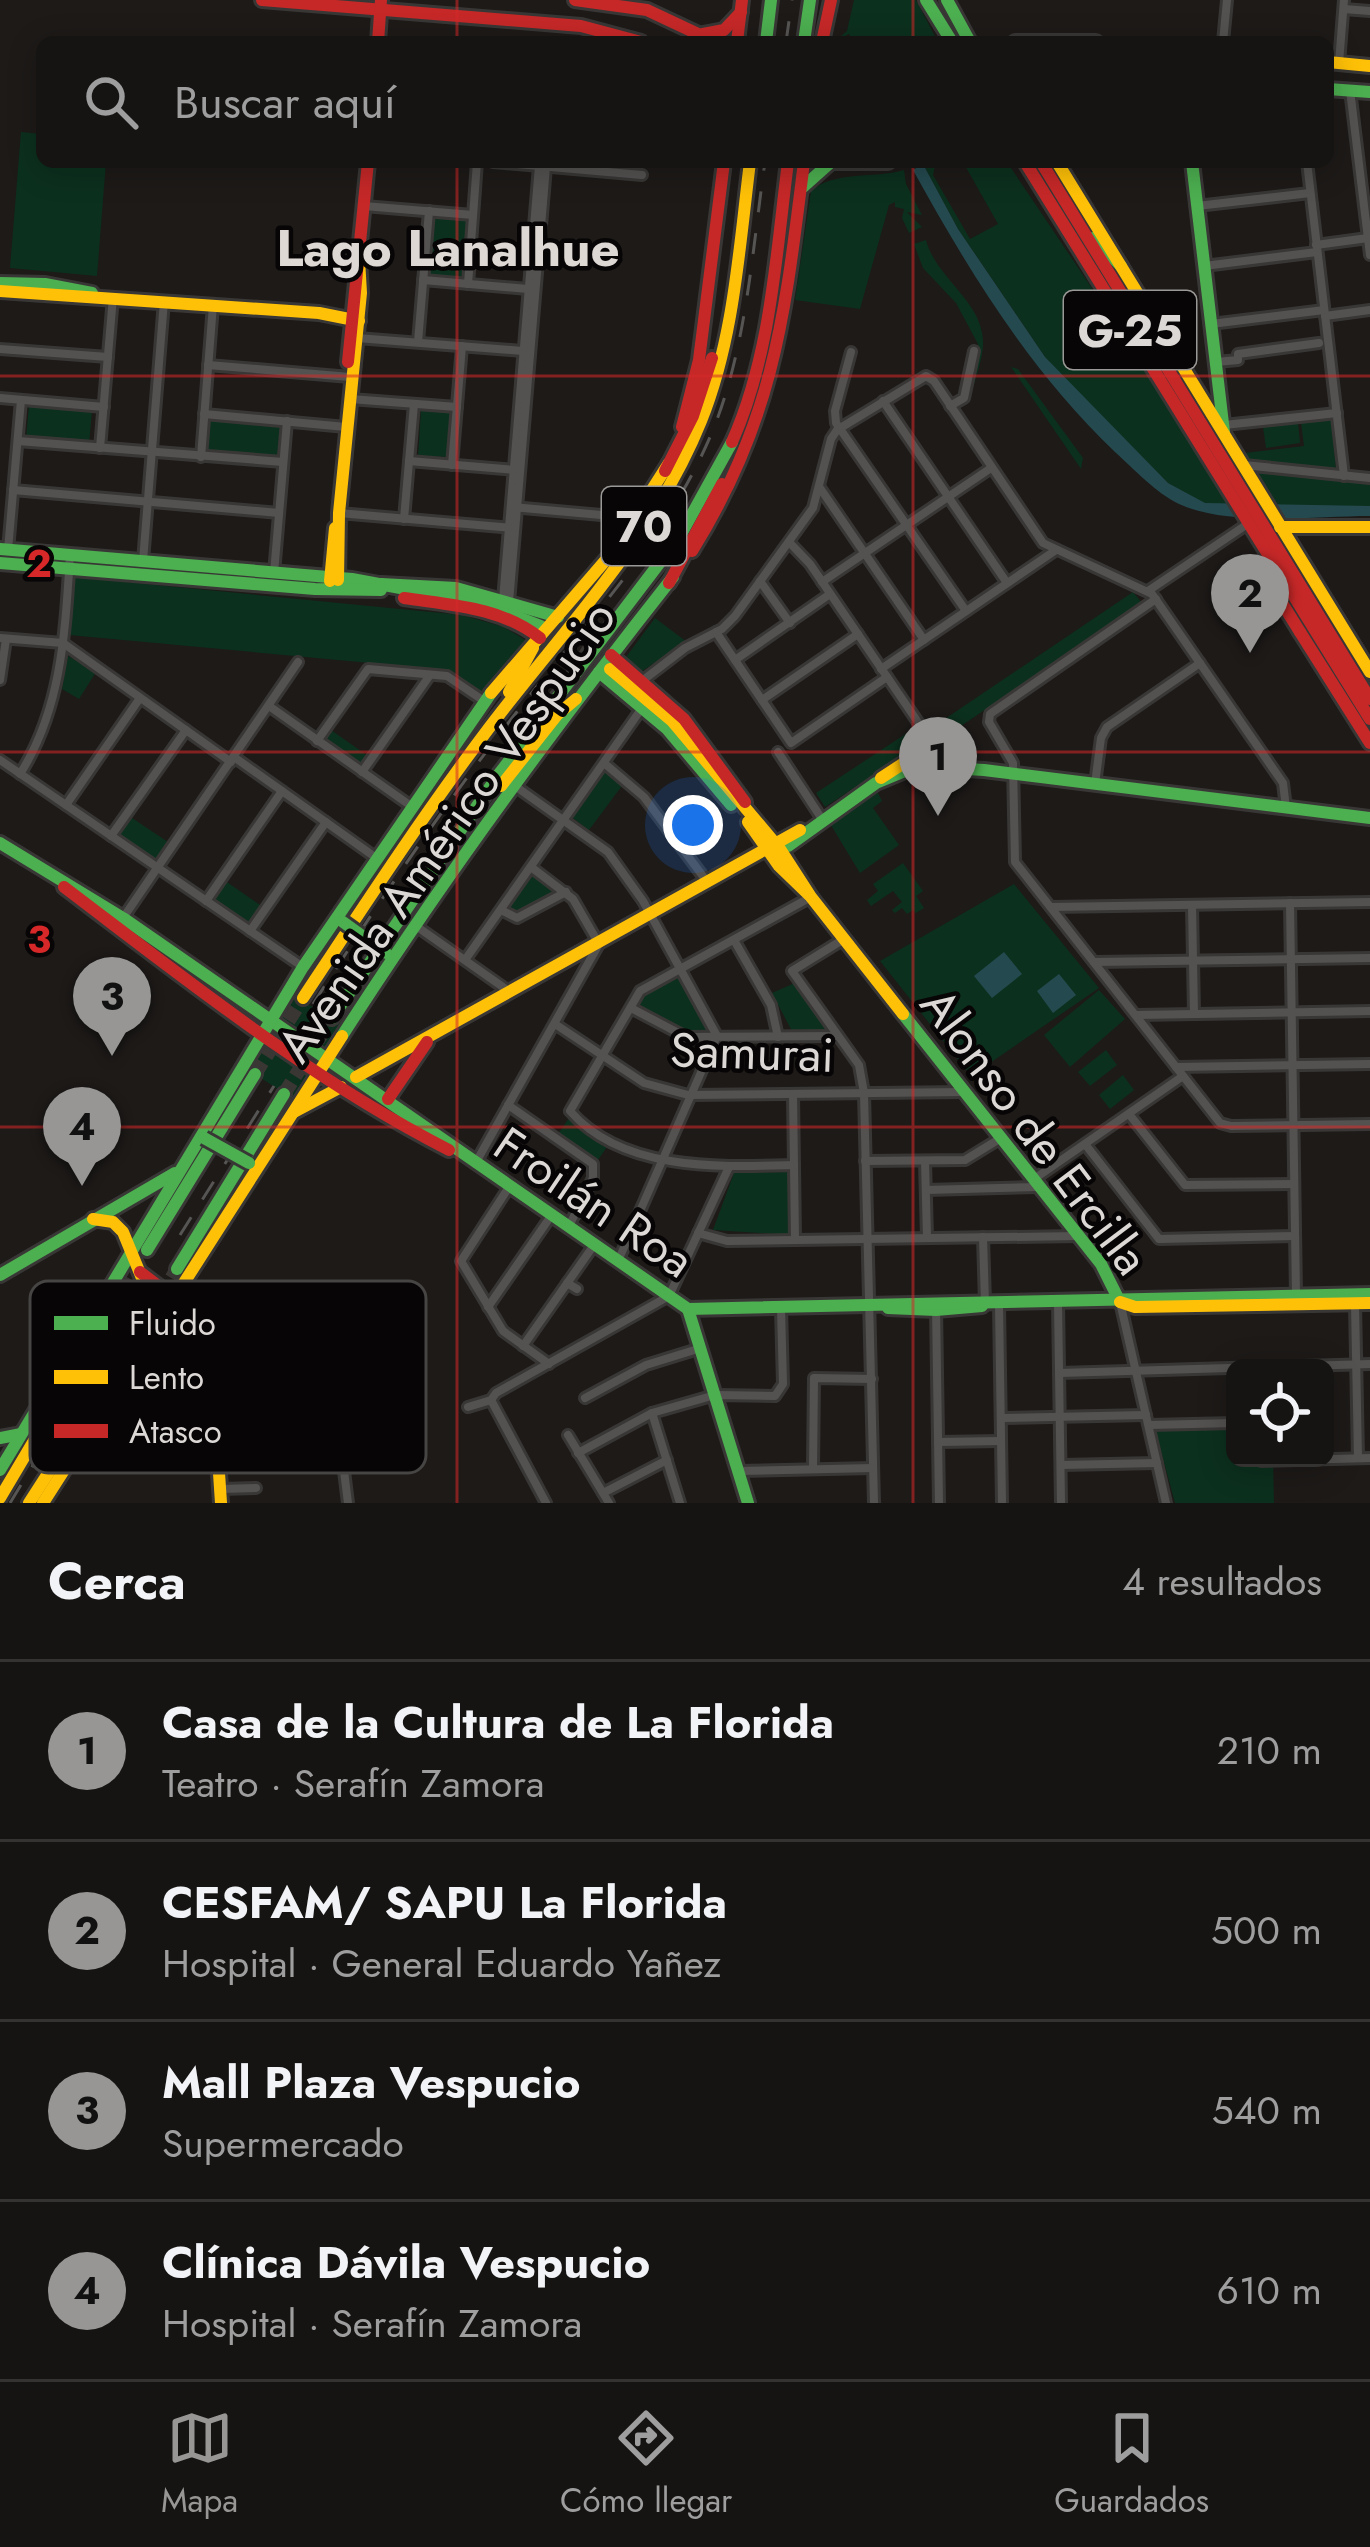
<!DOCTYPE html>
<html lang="es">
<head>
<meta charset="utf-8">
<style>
  :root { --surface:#161412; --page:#1f1d1b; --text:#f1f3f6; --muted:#9e9e9f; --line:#353332; --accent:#989694 }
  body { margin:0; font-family:Jost,sans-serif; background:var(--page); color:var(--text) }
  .controls { position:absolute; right:36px; bottom:36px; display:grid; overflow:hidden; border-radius:18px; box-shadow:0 6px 30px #0003 }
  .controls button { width:108px; height:108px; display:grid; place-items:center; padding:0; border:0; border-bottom:3px solid var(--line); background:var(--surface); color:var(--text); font:60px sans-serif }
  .you { position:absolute; left:693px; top:825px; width:42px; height:42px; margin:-30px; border:9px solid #fff; border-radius:50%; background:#1a73e8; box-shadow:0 0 0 18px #1a73e833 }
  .badge { display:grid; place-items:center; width:78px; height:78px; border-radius:50%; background:var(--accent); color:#111; font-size:39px; font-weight:700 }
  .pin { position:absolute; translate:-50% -99px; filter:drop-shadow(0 3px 6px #0008) }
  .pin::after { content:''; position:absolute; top:63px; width:42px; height:36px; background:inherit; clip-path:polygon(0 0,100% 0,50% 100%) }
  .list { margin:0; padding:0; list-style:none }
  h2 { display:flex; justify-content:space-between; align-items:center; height:156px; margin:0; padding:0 48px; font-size:51px }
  h2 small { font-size:39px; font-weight:400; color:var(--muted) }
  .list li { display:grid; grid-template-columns:78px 1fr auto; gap:36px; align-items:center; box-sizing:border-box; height:180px; padding:0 48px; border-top:3px solid var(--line) }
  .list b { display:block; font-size:45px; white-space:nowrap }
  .list p { margin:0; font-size:39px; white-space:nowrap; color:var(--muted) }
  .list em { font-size:39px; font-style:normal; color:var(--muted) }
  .icon { flex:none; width:66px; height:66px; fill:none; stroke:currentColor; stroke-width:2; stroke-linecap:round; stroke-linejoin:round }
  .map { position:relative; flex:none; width:1370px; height:1503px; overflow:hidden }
  .search { position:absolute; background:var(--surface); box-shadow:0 6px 30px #0003; left:36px; right:36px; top:36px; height:132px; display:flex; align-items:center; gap:30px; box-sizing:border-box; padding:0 42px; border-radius:18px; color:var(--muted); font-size:45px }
  .sheet { height:876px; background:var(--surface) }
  nav { display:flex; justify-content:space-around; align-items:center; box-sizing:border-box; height:168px; border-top:3px solid var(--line); background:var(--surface); font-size:33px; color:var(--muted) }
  nav a { display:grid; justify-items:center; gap:6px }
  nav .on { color:var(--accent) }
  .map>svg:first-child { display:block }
  .green { fill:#0c301e }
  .water { fill:#244a50 }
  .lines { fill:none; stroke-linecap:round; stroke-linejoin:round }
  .secondary-tunnel { stroke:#3a3634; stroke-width:10; stroke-dasharray:10 5; stroke-linecap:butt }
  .highway-tunnel { stroke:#3a3634; stroke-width:14; stroke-dasharray:14 7; stroke-linecap:butt }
  .street-casing { stroke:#393736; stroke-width:14 }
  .fast-casing { stroke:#393736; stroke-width:18 }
  .slow-casing { stroke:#393736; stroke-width:18 }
  .jam-casing { stroke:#393736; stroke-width:18 }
  .street { stroke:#545251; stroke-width:8 }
  .fast { stroke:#4caf50; stroke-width:12 }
  .slow { stroke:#ffc107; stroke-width:12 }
  .jam { stroke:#c62828; stroke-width:12 }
  .rail { stroke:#565554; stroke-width:3; stroke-dasharray:21 21; stroke-linecap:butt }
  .fast-bridge-casing { stroke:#393736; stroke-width:18; stroke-linecap:butt }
  .fast-bridge { stroke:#4caf50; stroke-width:12 }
  .grid { fill:none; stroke:#d62828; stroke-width:3; stroke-opacity:0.55 }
  .labels { text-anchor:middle; stroke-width:9; stroke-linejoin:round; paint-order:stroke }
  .shield { fill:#070505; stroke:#9b9997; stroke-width:3 }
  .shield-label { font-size:45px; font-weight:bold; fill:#dbd8d6 }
  .street-label { font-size:48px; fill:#dbd8d6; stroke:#070505 }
  .neighbourhood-label { font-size:51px; font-weight:bold; fill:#ded8d4; stroke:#070505 }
  .key { fill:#070505; stroke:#474444; stroke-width:3 }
  .key-label { font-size:33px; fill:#dbd8d6 }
  .grid-label { font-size:39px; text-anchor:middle; font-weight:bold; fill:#d62828; stroke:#070505; stroke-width:9; stroke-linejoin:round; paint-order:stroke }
</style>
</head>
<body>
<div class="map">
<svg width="1370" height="1503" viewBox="0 0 1370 1503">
  <rect width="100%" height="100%" fill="#1d1a18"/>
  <!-- green -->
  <g class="green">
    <polygon points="854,0 916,0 938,42 853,42 849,34 834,42 847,31"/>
    <polygon points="21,132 42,134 42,162 106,162 97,276 10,268"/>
    <polygon points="936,162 933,175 970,239 998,224 963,162 1007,162 1120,330 1229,505 1204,503 1168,483 1074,390 1045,357 958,229 923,164"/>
    <path d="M904,170L906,184L922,215L907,212L922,227L909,233L902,218L904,209L895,207V202L889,205L860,309L795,300L811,191C835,170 874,179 904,170Z"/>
    <polygon points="433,213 468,216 463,278 428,275"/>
    <path d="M926,240C936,278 981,300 983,340C984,355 977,373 973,388L978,344L956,303L923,268L914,244Z"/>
    <polygon points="1011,367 1018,369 1083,458 1081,469"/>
    <polygon points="29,405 92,411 89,444 26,439"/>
    <polygon points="421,410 452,411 450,457 418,456"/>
    <polygon points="1331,419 1336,469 1249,461 1245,453 1304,446 1301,423"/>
    <polygon points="209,421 280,427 277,458 206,452"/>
    <polygon points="1298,422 1300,443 1266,448 1263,427"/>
    <polygon points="1260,470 1370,483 1370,506 1277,506 1257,472"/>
    <polygon points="74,577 462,615 504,627 527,641 481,692 446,670 69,635"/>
    <polygon points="1133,592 1142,603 939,741 930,729"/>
    <polygon points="655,618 687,642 639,673 623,661"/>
    <polygon points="68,656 96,672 79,699 62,689"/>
    <polygon points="331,730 368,756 361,766 323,741"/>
    <polygon points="910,731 919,745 825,807 816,793"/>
    <polygon points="605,769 624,783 589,830 570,816"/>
    <polygon points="876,789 882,801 873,808 899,845 860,873 829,822"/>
    <polygon points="129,816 171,844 156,864 116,836"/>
    <polygon points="903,863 923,891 916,896 924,908 916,913 913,910 907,914 902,908 895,913 892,910 902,902 893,891 871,906 867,900 878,891 873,884"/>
    <polygon points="532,871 560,893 516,914 506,908"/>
    <polygon points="224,880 263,907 249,926 209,900"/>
    <polygon points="1014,884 1099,988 971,1076 880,961"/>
    <polygon points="675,973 708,1029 707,1036 691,1034 635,1004 642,993"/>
    <polygon points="797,982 830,1035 794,1035 772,993"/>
    <polygon points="1099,990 1125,1019 1070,1067 1044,1035"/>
    <polygon points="292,994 340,1024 324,1050 277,1018"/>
    <polygon points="263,1044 309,1074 293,1099 247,1069"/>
    <polygon points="1106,1050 1117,1065 1090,1086 1078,1072"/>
    <polygon points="1123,1075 1134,1090 1110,1109 1099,1095"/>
    <polygon points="569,1118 609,1144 598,1160 558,1134"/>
    <polygon points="789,1172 792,1235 713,1230 734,1173"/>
    <polygon points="1235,1427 1235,1458 1273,1458 1274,1503 1175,1503 1155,1429"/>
  </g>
  <!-- water -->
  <g class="water">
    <path d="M923,164L958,229L1045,357L1168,483L1205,503L1370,506V516C1315,516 1229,527 1179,504C1156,493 1134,469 1115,452C1030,371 970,273 913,170Z"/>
    <polygon points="1004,952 1022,974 992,998 974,976"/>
    <polygon points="1059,974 1076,995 1053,1013 1037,991"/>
  </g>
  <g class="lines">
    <!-- secondary-tunnel -->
    <polyline class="secondary-tunnel" points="542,626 608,667"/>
    <!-- highway-tunnel -->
    <g class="highway-tunnel">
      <polyline points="255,1074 303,998"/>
      <polyline points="284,1094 332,1018"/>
      <polyline points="112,1309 147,1250"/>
      <polyline points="139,1332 177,1269"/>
    </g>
    <defs>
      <g id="street">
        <polyline points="1344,9 1370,11"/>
        <polyline points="1223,42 1227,0"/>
        <polyline points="1339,63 1344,0"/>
        <polyline points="1350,90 1370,255"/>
        <polyline points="493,162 642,175"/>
        <polyline points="1307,162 1344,476"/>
        <polyline points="364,206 473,215"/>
        <polyline points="1197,206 1310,193"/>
        <polyline points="1316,245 1368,238"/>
        <polyline points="1204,266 1317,252"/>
        <polyline points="423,280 528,289"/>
        <polyline points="468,284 477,162"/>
        <polyline points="1325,316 1370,310"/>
        <polyline points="1211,324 1324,310"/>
        <polyline points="357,338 523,351"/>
        <polyline points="418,342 429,211"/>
        <polyline points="0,349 108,357"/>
        <polyline points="851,352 835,411 836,423 966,611"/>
        <polyline points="1216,362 1238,360 1238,354 1319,343"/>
        <polyline points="208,365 350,377"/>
        <polyline points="0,398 104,407"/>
        <polyline points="350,399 457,407"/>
        <polyline points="883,401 1007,583"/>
        <polyline points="950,406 964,398 974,351"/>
        <polyline points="204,414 346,427"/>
        <polyline points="1224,425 1337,413"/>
        <polyline points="18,441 283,462"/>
        <polyline points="100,448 113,297"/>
        <polyline points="201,457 213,305"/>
        <polyline points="409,461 515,470"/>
        <polyline points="452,465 462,346"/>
        <polyline points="1244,465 1370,478"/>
        <polyline points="820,488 924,640"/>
        <polyline points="13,490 279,513"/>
        <polyline points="512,507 635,518"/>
        <polyline points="339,513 514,528"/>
        <polyline points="404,519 414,404"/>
        <polyline points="789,542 810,564 924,731 926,760"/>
        <polyline points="8,550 21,400"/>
        <polyline points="143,561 164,301"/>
        <polyline points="274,573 287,421"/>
        <polyline points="760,581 790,623"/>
        <polyline points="822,582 991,468"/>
        <polyline points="1148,591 1249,523"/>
        <polyline points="1156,599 990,714 989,722 1013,763 1015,862 1220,1123 1231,1126 1370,1124"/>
        <polyline points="503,600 539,166"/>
        <polyline points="509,602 546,167"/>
        <polyline points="716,632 791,743 887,677"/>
        <polyline points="0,638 63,643 231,762"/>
        <polyline points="735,660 830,594"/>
        <polyline points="881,669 1056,550"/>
        <polyline points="0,680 6,639"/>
        <polyline points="642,681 685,648 722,629 735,616 813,508 831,439 837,430 926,376 934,381 1043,543 1152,594 1283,783 1286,808"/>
        <polyline points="762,700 858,634"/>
        <polyline points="269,706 411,806"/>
        <polyline points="317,741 368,669 447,676 484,701"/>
        <polyline points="778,752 822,819"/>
        <polyline points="234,757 375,857"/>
        <polyline points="0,760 303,967"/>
        <polyline points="604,763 644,797 708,883"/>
        <polyline points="362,772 430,675"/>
        <path d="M20,774C62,708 65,632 70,556"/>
        <polyline points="1095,784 1101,738 1107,727 1200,663"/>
        <polyline points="515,786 608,852 643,901 717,1036 618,1261"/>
        <polyline points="66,805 140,698"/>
        <polyline points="111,836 186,730"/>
        <polyline points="206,901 282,791"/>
        <polyline points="1290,903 1296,1295"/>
        <polyline points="1192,905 1194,1014"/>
        <polyline points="1051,907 1370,902"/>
        <polyline points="501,910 517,918 566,892"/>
        <polyline points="123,918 298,662"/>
        <polyline points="416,926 510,992"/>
        <polyline points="250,931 326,822"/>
        <polyline points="844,939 792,971 859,1065 864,1093 874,1503"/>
        <polyline points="734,940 771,1005 778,1037"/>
        <polyline points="465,960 642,708"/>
        <polyline points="1094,962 1370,958"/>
        <polyline points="631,1008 686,1037 837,1036"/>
        <polyline points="1136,1015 1370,1011"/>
        <polyline points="555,1024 644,1083 688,1095 965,1092"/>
        <polyline points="1176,1067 1370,1064"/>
        <polyline points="793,1094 795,1240"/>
        <polyline points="508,1105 593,1164 593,1178 569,1226"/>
        <polyline points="1129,1114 1185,1185 1294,1184"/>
        <polyline points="1085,1144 1159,1239 1295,1236"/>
        <polyline points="865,1161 965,1160 1001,1138"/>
        <polyline points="925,1161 927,1238"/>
        <polyline points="475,1164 599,944 573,899 531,867"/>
        <path d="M794,1165C721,1167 623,1172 570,1111L640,991L811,897"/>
        <polyline points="1034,1179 1183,1076"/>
        <polyline points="509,1187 461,1261 503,1331 549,1364"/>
        <polyline points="926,1190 1038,1187"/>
        <polyline points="698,1233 727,1241 1079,1236"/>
        <polyline points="983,1237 985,1303"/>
        <polyline points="567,1283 577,1289"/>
        <polyline points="1120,1302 1166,1503"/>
        <polyline points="1058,1303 1061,1503"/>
        <polyline points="999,1304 1002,1503"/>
        <polyline points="1355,1304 1358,1458"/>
        <polyline points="488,1307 551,1216"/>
        <polyline points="936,1307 939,1503"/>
        <polyline points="523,1346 594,1245"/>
        <polyline points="1059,1373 1370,1364"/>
        <polyline points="585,1398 646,1365 701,1348"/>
        <polyline points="491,1400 546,1503"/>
        <polyline points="468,1407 491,1400 496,1393 669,1296 729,1167"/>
        <polyline points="652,1413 680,1503"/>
        <polyline points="1001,1418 1146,1415"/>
        <polyline points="338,1423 348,1503"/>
        <polyline points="1149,1425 1235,1423"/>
        <polyline points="568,1435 609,1503"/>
        <polyline points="938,1442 1001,1441"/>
        <polyline points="219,1449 253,1449"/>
        <polyline points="578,1453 652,1413 715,1395 775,1396 783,1384 781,1308"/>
        <polyline points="1261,1458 1261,1461 1370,1458"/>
        <polyline points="1061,1465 1157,1463"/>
        <polyline points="813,1469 814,1378 872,1379"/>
        <polyline points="738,1471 873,1468"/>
        <polyline points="220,1489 256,1488"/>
        <polyline points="603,1493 667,1460"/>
      </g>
      <g id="fast">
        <polyline points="926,0 952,42"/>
        <polyline points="947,0 970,42"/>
        <polyline points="766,42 771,0"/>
        <polyline points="804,42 810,0"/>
        <polyline points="1328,89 1370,92"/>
        <polyline points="1192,162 1224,432"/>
        <polyline points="803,187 831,162"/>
        <polyline points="1093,238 1121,266"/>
        <polyline points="0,283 45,284 92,293"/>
        <polyline points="0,549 352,579 481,603 541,626"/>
        <polyline points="0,563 315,589 381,590"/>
        <polyline points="381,584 456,588 558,617"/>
        <polyline points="599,672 667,729 731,805"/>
        <polyline points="0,843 123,918 688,1309"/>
        <polyline points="768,851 788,846 876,783 917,766 984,770 1370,818"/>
        <polyline points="903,1014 1101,1264 1120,1302"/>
        <polyline points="332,1018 499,774 680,536 732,442"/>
        <path d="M342,1036C444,877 556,725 673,577"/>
        <polyline points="147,1250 255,1074"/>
        <polyline points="177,1269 284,1094"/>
        <polyline points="0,1275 175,1173"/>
        <polyline points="888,1308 936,1310 982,1306"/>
        <polyline points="688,1309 1370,1294"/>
        <polyline points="688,1309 748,1503"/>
        <polyline points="0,1438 21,1434"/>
        <polyline points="0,1470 303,967 491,693"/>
      </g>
      <g id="slow">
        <polyline points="1015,42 1096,42"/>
        <polyline points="1328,62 1370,66"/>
        <polyline points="832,162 888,162"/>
        <polyline points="1057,162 1370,672"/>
        <polyline points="0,291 319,313 359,321"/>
        <polyline points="1280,527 1370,527"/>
        <polyline points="338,580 339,513 361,293 359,259"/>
        <polyline points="330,581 335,528"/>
        <polyline points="610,669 672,721 780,849 811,897 903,1014"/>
        <polyline points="509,692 533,648"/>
        <polyline points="491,693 611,554 669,463"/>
        <polyline points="881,778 910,759 952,762"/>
        <polyline points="501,786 557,715 576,699"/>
        <polyline points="748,822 779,866 809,895"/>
        <path d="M303,998C363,907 423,815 489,728C564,629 654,538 701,421C734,339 739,249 750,162"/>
        <polyline points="356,1077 800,830"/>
        <polyline points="294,1112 341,1087"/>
        <polyline points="93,1219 113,1222 123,1232 160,1322 216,1428 221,1503"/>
        <polyline points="1120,1302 1135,1307 1370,1303"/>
        <polyline points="0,1498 112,1309"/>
        <polyline points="29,1503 139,1332"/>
        <polyline points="43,1503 342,1036"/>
      </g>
      <g id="jam">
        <polyline points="262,0 581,26 641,42"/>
        <polyline points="575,0 647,10 715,42"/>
        <polyline points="703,34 724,30 741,12"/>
        <polyline points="378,42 381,0"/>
        <polyline points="737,42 742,0"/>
        <polyline points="822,42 831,0"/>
        <polyline points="1025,162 1370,719"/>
        <polyline points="1041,162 1370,699"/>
        <polyline points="348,362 368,162"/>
        <polyline points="682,427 699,360 724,162"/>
        <path d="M732,442C771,355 776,255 788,162"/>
        <polyline points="665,471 693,416 712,358"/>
        <path d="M692,551C775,418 785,313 804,162"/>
        <polyline points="1277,572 1282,603 1300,632"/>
        <polyline points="669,583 722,484"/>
        <path d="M404,598C451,605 501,607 540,638"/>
        <polyline points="1300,632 1370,743"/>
        <polyline points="611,655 684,719 745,802"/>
        <path d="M64,887C188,981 310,1079 449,1150"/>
        <polyline points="388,1099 427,1042"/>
        <polyline points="140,1272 165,1291 180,1292"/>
      </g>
    </defs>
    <!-- street casing -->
    <use href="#street" class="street-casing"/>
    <!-- fast casing -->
    <use href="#fast" class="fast-casing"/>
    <!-- slow casing -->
    <use href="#slow" class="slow-casing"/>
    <!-- jam casing -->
    <use href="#jam" class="jam-casing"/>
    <!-- street -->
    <use href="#street" class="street"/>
    <!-- fast -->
    <use href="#fast" class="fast"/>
    <!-- slow -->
    <use href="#slow" class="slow"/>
    <!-- jam -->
    <use href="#jam" class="jam"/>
    <!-- rail -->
    <g class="rail">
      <polyline points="786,42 792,0"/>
      <path d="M313,1004C377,905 443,806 516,713C587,621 668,539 713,430C747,345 752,251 765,162"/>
      <polyline points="180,1235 274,1086"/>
      <polyline points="10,1503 83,1383"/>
    </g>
    <defs>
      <g id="fast-bridge">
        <polyline points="343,922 386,953"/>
        <polyline points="204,1138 249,1163"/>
      </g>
    </defs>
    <!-- fast-bridge casing -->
    <use href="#fast-bridge" class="fast-bridge-casing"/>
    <!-- fast-bridge -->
    <use href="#fast-bridge" class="fast-bridge"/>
  </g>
  <!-- grid -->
  <path class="grid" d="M457,0V42M913,0V42M457,162V1503M913,162V1503M0,376H1370M0,752H1370M0,1127H1370"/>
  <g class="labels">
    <!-- shield labels -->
    <g class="shield">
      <rect x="1064" y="291" width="132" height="78" rx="9"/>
      <rect x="602" y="487" width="84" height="78" rx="9"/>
    </g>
    <g class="shield-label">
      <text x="1130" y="346">G-25</text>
      <text x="644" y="542">70</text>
    </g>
    <!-- street labels -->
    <g class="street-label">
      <text transform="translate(446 831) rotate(-55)" y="17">Avenida Américo Vespucio</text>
      <text transform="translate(752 1052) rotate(2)" y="17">Samurai</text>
      <text transform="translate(1035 1131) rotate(53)" y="17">Alonso de Ercilla</text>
      <text transform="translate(594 1202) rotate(34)" y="17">Froilán Roa</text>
    </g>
    <!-- neighbourhood labels -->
    <g class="neighbourhood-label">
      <text x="448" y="266">Lago Lanalhue</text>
    </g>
  </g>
  <!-- legend -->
  <rect x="30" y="1281" width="396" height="192" rx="18" class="key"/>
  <rect x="54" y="1316" width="54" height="14" fill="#4caf50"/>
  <rect x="54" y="1370" width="54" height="14" fill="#ffc107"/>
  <rect x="54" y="1424" width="54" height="14" fill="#c62828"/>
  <g class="key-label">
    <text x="129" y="1335">Fluido</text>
    <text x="129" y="1389">Lento</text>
    <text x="129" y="1443">Atasco</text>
  </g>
  <g class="grid-label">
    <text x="39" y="577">2</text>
    <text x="39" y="953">3</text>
  </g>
</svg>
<div class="controls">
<button><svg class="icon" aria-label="locate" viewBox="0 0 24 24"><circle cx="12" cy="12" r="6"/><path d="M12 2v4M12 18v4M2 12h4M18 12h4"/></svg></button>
</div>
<div class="you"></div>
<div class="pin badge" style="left:938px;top:816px">1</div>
<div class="pin badge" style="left:1250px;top:653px">2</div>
<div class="pin badge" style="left:112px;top:1056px">3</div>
<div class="pin badge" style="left:82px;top:1186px">4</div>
<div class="search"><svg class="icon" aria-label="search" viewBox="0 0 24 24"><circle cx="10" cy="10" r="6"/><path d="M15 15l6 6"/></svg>Buscar aquí</div>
</div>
<section class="sheet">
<h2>Cerca<small>4 resultados</small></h2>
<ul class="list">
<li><span class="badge">1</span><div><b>Casa de la Cultura de La Florida</b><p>Teatro · Serafín Zamora</p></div><em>210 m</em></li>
<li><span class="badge">2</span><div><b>CESFAM/ SAPU La Florida</b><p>Hospital · General Eduardo Yañez</p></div><em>500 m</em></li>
<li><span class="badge">3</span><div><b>Mall Plaza Vespucio</b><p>Supermercado</p></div><em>540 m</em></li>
<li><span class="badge">4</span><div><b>Clínica Dávila Vespucio</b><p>Hospital · Serafín Zamora</p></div><em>610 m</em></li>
</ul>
</section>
<nav>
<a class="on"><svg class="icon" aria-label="map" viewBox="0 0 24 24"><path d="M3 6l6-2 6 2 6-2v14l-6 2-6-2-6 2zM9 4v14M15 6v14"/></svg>Mapa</a>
<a><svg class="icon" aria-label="directions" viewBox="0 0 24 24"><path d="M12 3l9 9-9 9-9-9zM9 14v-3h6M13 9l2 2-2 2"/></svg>Cómo llegar</a>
<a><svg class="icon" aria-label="saved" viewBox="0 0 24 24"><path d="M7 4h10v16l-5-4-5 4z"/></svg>Guardados</a>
</nav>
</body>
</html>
